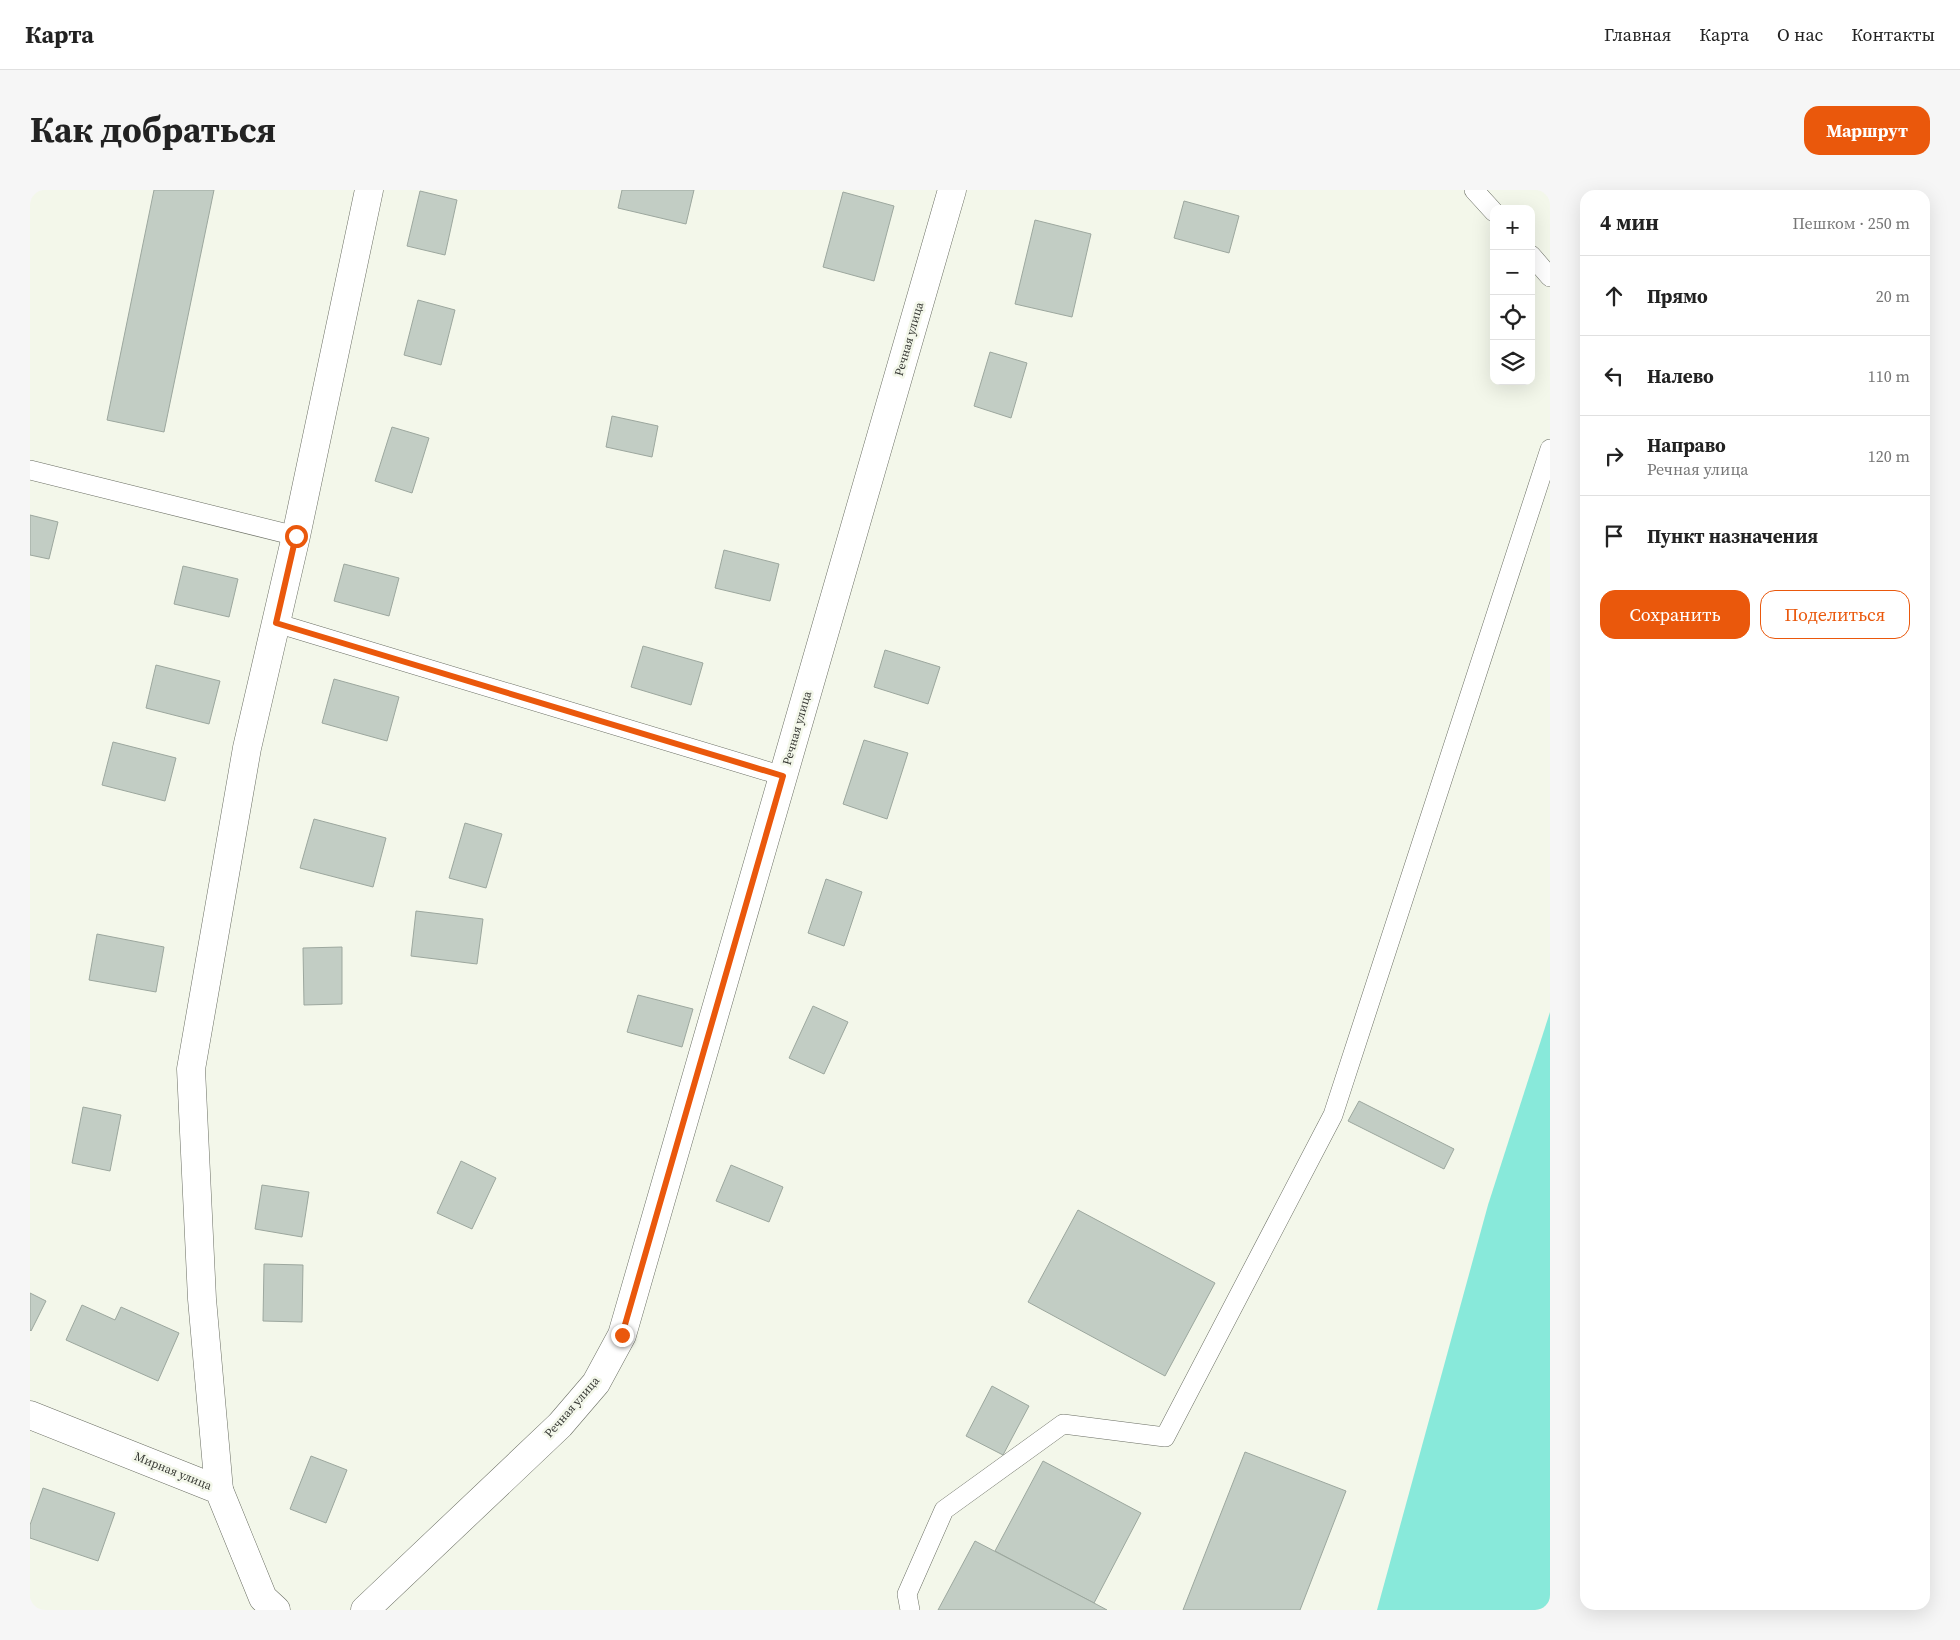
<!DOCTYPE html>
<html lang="ru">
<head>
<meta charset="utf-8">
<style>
  :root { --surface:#fff; --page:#f6f6f6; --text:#222; --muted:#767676; --line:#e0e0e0; --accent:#ea580c }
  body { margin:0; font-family:"Source Serif 4",serif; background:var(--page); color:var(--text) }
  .controls { position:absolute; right:15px; top:15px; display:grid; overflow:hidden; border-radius:10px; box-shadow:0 5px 20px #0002 }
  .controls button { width:45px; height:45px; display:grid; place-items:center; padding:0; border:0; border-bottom:1px solid var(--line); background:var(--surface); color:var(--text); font:25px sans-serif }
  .stop { position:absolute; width:15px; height:15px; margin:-11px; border:4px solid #ea580c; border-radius:50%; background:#fff }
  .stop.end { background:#ea580c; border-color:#fff; box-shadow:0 1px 5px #0008 }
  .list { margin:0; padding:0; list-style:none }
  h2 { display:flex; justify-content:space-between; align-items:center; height:65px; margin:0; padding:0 20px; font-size:21px }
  h2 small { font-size:16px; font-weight:400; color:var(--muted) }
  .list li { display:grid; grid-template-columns:32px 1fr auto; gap:15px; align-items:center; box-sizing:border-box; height:80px; padding:0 20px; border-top:1px solid var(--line) }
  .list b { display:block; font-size:19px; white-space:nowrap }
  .list p { margin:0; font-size:16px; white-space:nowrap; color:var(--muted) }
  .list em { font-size:16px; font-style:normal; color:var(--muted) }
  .actions { display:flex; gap:10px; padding:15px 20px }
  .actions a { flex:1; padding:11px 0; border:1px solid var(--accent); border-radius:15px; text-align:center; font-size:18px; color:var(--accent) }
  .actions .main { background:var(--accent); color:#fff }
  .icon { flex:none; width:28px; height:28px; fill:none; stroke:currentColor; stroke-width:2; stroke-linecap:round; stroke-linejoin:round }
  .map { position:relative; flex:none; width:1520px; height:1420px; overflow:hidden; border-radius:15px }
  header { display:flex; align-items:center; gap:30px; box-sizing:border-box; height:70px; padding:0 25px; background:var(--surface); border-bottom:1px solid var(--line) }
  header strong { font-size:24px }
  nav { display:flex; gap:28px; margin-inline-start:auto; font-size:18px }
  .intro { display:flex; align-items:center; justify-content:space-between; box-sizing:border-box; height:120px; padding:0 30px }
  h1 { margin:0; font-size:35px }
  .button { padding:12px 22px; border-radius:15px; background:var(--accent); color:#fff; font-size:18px; font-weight:700 }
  main { display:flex; gap:30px; padding:0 30px }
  aside { flex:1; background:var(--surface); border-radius:15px; box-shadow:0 5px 20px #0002 }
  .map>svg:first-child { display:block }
  .water { fill:#88e9da }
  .building { fill:#c2cdc4; stroke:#9ca79e }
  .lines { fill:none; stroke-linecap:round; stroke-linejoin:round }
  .service-casing { stroke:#6a6e63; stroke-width:20 }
  .minor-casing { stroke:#6a6e63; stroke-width:29 }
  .service { stroke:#fff; stroke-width:19 }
  .minor { stroke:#fff; stroke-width:28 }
  .route { stroke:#ea580c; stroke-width:6 }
  .labels { text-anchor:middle; stroke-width:5; stroke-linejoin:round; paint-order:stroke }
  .street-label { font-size:12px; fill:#373934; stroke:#f3f7ea }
</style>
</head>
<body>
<header>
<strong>Карта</strong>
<nav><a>Главная</a><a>Карта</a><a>О нас</a><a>Контакты</a></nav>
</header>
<div class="intro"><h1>Как добраться</h1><a class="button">Маршрут</a></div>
<main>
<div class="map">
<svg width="1520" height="1420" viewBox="0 0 1520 1420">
  <rect width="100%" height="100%" fill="#f3f7ea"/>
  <!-- water -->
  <polygon class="water" points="1520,822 1520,1420 1347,1420 1458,1015"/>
  <!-- building -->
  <g class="building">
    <polygon points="124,0 184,0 134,242 77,230"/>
    <polygon points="592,0 664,0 656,34 588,18"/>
    <polygon points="390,1 427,10 415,65 377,56"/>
    <polygon points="813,2 864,16 844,91 793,77"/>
    <polygon points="1154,11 1209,26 1199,63 1144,48"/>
    <polygon points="1005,30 1061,44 1042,127 985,114"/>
    <polygon points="388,110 425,120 411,175 374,165"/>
    <polygon points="960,162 997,173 981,228 944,216"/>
    <polygon points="582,226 628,236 622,267 576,257"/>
    <polygon points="362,237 399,248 382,303 345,291"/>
    <polygon points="0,325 28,332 19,369 0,365"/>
    <polygon points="694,360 749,374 740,411 685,398"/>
    <polygon points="314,374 369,388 359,426 304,411"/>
    <polygon points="153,376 208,389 199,427 144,414"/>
    <polygon points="613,456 673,473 661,515 601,497"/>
    <polygon points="855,460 910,477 898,514 844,497"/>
    <polygon points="126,475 190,491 179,534 116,518"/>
    <polygon points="304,489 369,507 357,551 292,533"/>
    <polygon points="834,550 878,563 857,629 813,614"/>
    <polygon points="83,552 146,568 135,611 72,595"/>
    <polygon points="284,629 356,648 343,697 270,678"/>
    <polygon points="435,633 472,644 456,698 419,688"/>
    <polygon points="796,689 832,702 814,756 778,743"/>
    <polygon points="386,721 453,729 447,774 381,766"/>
    <polygon points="67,744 134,757 126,802 59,790"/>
    <polygon points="312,757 312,814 274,815 273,758"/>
    <polygon points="608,805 663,819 652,857 597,842"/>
    <polygon points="783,816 818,832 794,884 759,868"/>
    <polygon points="1329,911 1424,959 1414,979 1318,931"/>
    <polygon points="53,917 91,925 80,981 42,973"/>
    <polygon points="431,971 466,988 442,1039 407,1023"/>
    <polygon points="701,975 753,997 739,1032 686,1011"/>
    <polygon points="232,995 279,1002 272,1047 225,1039"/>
    <polygon points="1048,1020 1185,1093 1135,1186 998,1112"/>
    <polygon points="234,1074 273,1075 272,1132 233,1131"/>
    <polygon points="0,1103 16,1111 1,1141 0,1140"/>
    <polygon points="52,1115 85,1130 91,1117 149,1143 128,1191 36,1150"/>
    <polygon points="962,1196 999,1216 973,1265 936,1246"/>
    <polygon points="1215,1262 1316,1301 1270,1420 1153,1420"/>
    <polygon points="281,1266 317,1280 296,1333 260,1319"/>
    <polygon points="1013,1271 1111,1323 1064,1413 965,1361"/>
    <polygon points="13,1298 85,1323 68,1371 0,1348 0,1335"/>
    <polygon points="945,1351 1064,1413 1077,1420 908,1420"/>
  </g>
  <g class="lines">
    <defs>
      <g id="service">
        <polyline points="1444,0 1464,22"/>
        <polyline points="1501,65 1520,87"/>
        <polyline points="0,280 266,346"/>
        <polyline points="246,433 753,586"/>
        <polyline points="880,1420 877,1404 914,1320 1033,1234 1135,1247 1303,925 1520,259"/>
      </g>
      <g id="minor">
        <polyline points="0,1225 189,1300 233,1408 246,1420"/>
        <polyline points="189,1300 172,1109 161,879 217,558 266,346 339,0"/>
        <polyline points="335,1420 530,1235 566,1193 592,1145 922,0"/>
      </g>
    </defs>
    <!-- service casing -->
    <use href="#service" class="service-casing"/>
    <!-- minor casing -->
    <use href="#minor" class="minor-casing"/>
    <!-- service -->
    <use href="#service" class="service"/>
    <!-- minor -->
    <use href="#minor" class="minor"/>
  </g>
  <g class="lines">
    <!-- route -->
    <polyline class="route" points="266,346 246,433 753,586 592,1145"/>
  </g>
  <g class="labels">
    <!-- street labels -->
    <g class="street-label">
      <text transform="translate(879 149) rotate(-74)" y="4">Речная улица</text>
      <text transform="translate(767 538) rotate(-74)" y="4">Речная улица</text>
      <text transform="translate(542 1217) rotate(-49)" y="4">Речная улица</text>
      <text transform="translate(143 1281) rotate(22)" y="4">Мирная улица</text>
    </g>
  </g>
</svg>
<div class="controls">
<button>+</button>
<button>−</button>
<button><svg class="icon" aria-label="locate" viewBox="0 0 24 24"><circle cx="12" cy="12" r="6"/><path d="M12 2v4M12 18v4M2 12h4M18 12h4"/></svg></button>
<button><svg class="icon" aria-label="layers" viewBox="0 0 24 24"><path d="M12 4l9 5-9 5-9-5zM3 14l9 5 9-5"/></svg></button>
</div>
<div class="stop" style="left:266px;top:346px"></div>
<div class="stop end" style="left:592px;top:1145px"></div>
</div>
<aside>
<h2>4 мин<small>Пешком · 250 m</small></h2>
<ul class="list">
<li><svg class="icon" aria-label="ahead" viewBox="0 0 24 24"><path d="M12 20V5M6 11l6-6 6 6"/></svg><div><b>Прямо</b></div><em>20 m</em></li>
<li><svg class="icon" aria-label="left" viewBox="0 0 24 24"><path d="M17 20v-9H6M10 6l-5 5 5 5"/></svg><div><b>Налево</b></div><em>110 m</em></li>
<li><svg class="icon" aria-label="right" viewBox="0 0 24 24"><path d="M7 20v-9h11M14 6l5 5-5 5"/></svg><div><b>Направо</b><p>Речная улица</p></div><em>120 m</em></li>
<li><svg class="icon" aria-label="arrive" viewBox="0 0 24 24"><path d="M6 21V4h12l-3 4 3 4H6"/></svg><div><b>Пункт назначения</b></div></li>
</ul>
<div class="actions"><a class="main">Сохранить</a><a>Поделиться</a></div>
</aside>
</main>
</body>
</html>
